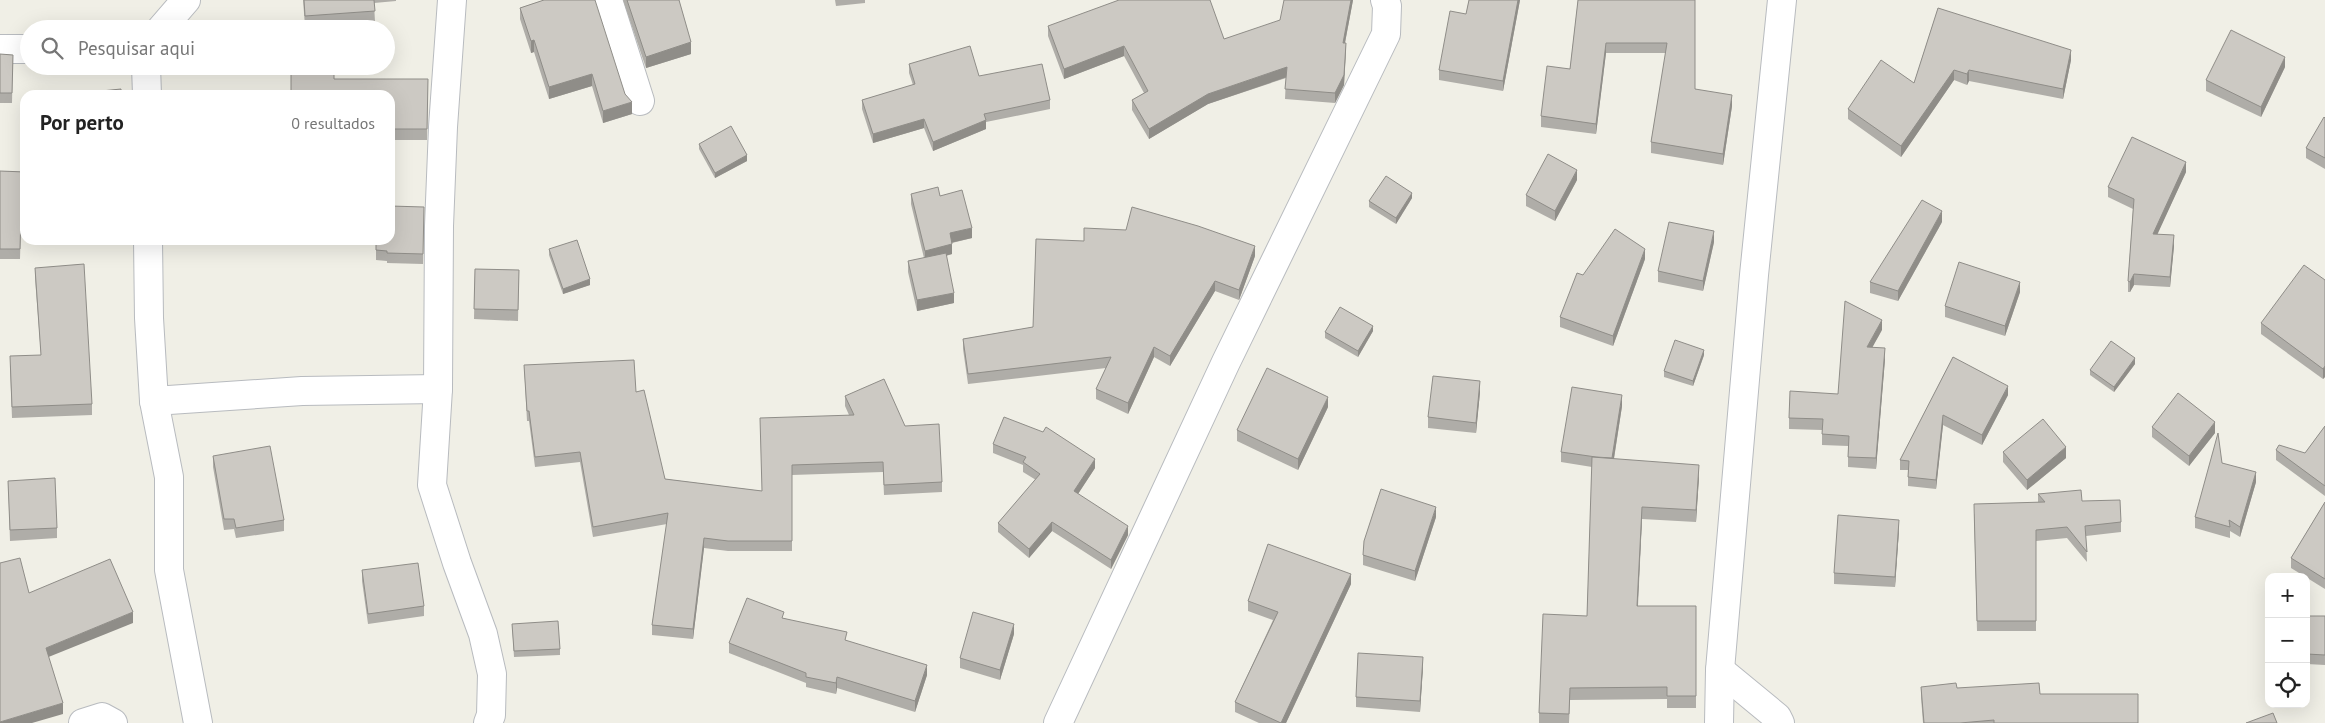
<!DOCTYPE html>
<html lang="pt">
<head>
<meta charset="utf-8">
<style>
  :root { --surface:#fff; --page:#f6f6f6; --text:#222; --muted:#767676; --line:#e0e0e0 }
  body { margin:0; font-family:"PT Sans",sans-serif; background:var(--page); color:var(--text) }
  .controls { position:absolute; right:15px; bottom:15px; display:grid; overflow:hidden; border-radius:10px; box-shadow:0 5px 20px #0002 }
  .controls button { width:45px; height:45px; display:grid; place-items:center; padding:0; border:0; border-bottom:1px solid var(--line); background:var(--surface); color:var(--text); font:25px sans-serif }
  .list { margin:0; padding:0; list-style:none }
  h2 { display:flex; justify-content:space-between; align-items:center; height:65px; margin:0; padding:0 20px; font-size:21px }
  h2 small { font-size:16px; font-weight:400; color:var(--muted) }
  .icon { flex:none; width:28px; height:28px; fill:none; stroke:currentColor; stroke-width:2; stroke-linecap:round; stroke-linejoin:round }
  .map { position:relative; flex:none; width:2325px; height:723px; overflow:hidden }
  .search { position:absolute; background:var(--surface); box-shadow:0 5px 20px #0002; left:20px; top:20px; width:375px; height:55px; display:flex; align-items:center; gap:12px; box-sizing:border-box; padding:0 18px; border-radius:28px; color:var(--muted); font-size:19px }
  .panel { position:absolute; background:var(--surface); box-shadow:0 5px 20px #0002; left:20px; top:90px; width:375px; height:155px; border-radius:15px }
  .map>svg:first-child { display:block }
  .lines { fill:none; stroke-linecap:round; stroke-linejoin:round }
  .minor-casing { stroke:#b8bbbf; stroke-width:30 }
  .tertiary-casing { stroke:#b8bbbf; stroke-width:30 }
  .minor { stroke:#fff; stroke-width:28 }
  .tertiary { stroke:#fff; stroke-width:28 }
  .wall { fill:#afada8 }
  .shaded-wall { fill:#8f8d88 }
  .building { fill:#ccc9c3; stroke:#8f8d88 }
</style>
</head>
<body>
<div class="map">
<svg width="2325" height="723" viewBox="0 0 2325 723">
  <rect width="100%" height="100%" fill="#f0efe6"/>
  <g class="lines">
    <defs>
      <g id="minor">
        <polyline points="452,0 443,127 439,226 438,389 432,485 457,563 483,634 492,674 491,715 488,723"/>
        <polyline points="608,0 640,101"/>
        <polyline points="161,29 186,0"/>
        <polyline points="0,49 29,49"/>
        <polyline points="146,66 147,95"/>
        <polyline points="148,240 149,318 154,401"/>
        <polyline points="1720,670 1777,717 1780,723"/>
        <polyline points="83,723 102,717 113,723"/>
        <polyline points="198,723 169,570 169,477 154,401 302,391 438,389"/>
        <polyline points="1058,723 1226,362 1386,34 1387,6 1385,0"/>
      </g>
      <polyline id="tertiary" points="1719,723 1720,670 1754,275 1782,0"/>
    </defs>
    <!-- minor casing -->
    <use href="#minor" class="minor-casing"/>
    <!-- tertiary casing -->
    <use href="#tertiary" class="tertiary-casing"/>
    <!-- minor -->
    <use href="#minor" class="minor"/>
    <!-- tertiary -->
    <use href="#tertiary" class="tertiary"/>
  </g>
  <!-- wall -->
  <g class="wall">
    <polygon points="303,0 396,0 396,1 374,3 375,22 305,26"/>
    <polygon points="544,0 632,114 603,123 592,86 549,99 534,52 531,53 520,19 520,8"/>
    <polygon points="623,0 679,0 691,54 646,68"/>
    <polygon points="835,0 865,0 865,3 836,6"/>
    <polygon points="1353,0 1345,43 1346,53 1344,85 1335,103 1285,99 1286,78 1208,104 1149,139 1132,110 1132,100 1144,93 1124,56 1064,79 1048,36 1048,26 1224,39"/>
    <polygon points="1469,0 1520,0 1503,91 1439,80 1439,70 1466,14"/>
    <polygon points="1578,0 1695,0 1695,89 1732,106 1723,165 1651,153 1651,142 1666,53 1606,53 1596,134 1541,127 1541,116 1570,69"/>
    <polygon points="1938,8 2071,60 2063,99 1969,81 1967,85 1954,80 1901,157 1848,119 1848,109 1914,83"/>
    <polygon points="0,54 13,55 12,103 0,103"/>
    <polygon points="909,64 979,76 1050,100 1050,109 986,122 986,129 933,151 924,128 873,143 862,109 862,100 913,85 909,73"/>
    <polygon points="2285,67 2261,117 2206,91 2206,80"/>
    <polygon points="334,79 428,79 427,140 390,140 390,95"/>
    <polygon points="2325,118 2325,169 2306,158 2306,148"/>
    <polygon points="699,144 747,161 715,178 699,149"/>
    <polygon points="0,171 25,172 25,223 21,223 20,259 0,259"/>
    <polygon points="2186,172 2157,234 2174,246 2170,287 2134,285 2130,292 2128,292 2128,281 2133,209 2108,197 2108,187"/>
    <polygon points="1577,180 1555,221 1526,206 1526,195"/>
    <polygon points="911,194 940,196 972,238 952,243 952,254 946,256 954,303 917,311 908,272 908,261 924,258 911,204"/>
    <polygon points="1412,198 1396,224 1369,207 1369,201"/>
    <polygon points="424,207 423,264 387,263 387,261 376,260 376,240"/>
    <polygon points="1942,222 1898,301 1870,293 1870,282"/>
    <polygon points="243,240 286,240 286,245 243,243"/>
    <polygon points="1714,242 1703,291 1658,282 1658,271"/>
    <polygon points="549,249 590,285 563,294 549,255"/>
    <polygon points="1255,256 1239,300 1215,291 1170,366 1154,357 1128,414 1096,399 1096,389 1106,368 968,384 963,349 963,339 1033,327"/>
    <polygon points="1645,259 1613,346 1560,327 1560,317 1583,275"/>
    <polygon points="35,268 92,404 92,415 12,418 10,366 41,355 35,278"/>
    <polygon points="475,269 519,270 518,321 474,319"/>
    <polygon points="2325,280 2325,377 2323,379 2261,334 2261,323"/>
    <polygon points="2020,292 2005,336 1945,317 1945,306"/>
    <polygon points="1882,330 1872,347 1885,359 1876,469 1848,467 1848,446 1822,445 1822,430 1789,429 1789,418 1838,394"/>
    <polygon points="1373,331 1358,357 1325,338 1325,332"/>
    <polygon points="1704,355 1693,386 1664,377 1664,371"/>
    <polygon points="1953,357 2008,395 1982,445 1943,425 1936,489 1908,486 1908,470 1900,470 1900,460"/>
    <polygon points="2135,364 2114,392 2090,375 2090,370"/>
    <polygon points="524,365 636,392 665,479 762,491 849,415 845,406 845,396 905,426 942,482 942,492 884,495 883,472 792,475 792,551 728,551 704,548 693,639 652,635 652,625 667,524 593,537 580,462 535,467 529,421 527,421"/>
    <polygon points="1480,392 1476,433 1428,428 1428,417"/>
    <polygon points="1622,406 1614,459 1699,477 1696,522 1642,519 1638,606 1696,606 1696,708 1667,708 1667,699 1570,700 1569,723 1539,723 1539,713 1587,616 1592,467 1561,462 1561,452"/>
    <polygon points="1328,407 1298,470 1237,441 1237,430"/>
    <polygon points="2325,426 2325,496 2276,460 2276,450 2305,453"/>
    <polygon points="2152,427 2215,433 2189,466 2152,437"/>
    <polygon points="993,444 1095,468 1078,494 1128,535 1111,569 1052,531 1029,558 998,532 998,523 1036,480 1023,472 1023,465 993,453"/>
    <polygon points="2003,452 2066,458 2027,490 2003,462"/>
    <polygon points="213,456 284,520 284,531 236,538 234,529 224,530 213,467"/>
    <polygon points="2222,463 2256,482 2240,537 2230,531 2230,538 2195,528 2195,517"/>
    <polygon points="8,481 57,528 57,538 10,541"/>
    <polygon points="2038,494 2082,501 2121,522 2121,532 2086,536 2087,562 2067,538 2036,541 2036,631 1977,631 1974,514 2038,502"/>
    <polygon points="2325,502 2325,589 2291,568 2291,558"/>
    <polygon points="1436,517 1415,581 1363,565 1363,555"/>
    <polygon points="1899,530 1895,587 1834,584 1834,573"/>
    <polygon points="362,570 424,606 424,616 368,624 362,581"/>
    <polygon points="1351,584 1286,723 1259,723 1235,712 1235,702 1273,620 1248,611 1248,601"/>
    <polygon points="2308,616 2325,616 2325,665 2307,664"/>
    <polygon points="784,618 847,641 927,675 915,712 837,688 836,694 806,687 806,683 729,653 729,643"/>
    <polygon points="512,624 560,649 560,655 514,657"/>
    <polygon points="1014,634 1000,680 960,668 960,658"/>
    <polygon points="1423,667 1420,712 1356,707 1356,697"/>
    <polygon points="1921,687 1957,688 2040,694 2138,723 1923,723 1921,697"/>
  </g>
  <!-- shaded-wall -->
  <g class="shaded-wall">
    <polygon points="1351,0 1353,0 1343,53 1343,43"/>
    <polygon points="1518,0 1520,0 1503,91 1503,81"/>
    <polygon points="534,40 534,52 531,53 531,41"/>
    <polygon points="691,42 691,54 646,68 646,57"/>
    <polygon points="1346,43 1344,85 1335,103 1335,93"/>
    <polygon points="1606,43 1606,53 1596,134 1596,124"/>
    <polygon points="1124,46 1124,56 1064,79 1064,69"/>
    <polygon points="2071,50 2071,60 2063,99 2063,89"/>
    <polygon points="2285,57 2285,67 2261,117 2261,107"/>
    <polygon points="1287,67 1287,77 1208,104 1149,139 1149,129 1208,94"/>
    <polygon points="1954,70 1954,80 1901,157 1901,146"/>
    <polygon points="1969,70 1969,81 1967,85 1967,74"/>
    <polygon points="592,74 592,86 549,99 549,87"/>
    <polygon points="1732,95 1732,106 1723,165 1723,154"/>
    <polygon points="632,102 632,114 603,123 603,111"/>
    <polygon points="924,119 924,128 873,143 873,134"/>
    <polygon points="986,120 986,129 933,151 933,142"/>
    <polygon points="747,155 747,161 715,178 715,173"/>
    <polygon points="2186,162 2186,172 2153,244 2153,234"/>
    <polygon points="1577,170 1577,180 1555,221 1555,211"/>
    <polygon points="1412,193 1412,198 1396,224 1396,218"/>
    <polygon points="1942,211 1942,222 1898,301 1898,291"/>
    <polygon points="972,228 972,238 950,243 950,233"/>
    <polygon points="1714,231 1714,242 1703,291 1703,281"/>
    <polygon points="2174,235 2174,246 2170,287 2170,277"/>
    <polygon points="952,244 952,254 925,261 925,251"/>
    <polygon points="1255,246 1255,256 1239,300 1239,290"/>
    <polygon points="1645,249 1645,259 1613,346 1613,336"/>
    <polygon points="2134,274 2134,285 2130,292 2130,282"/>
    <polygon points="590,279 590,285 563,294 563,289"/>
    <polygon points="1215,281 1215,291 1170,366 1170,356"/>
    <polygon points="2020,282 2020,292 2005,336 2005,326"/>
    <polygon points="954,293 954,303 917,311 917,300"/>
    <polygon points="1882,320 1882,330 1867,357 1867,347"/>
    <polygon points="1373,326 1373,331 1358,357 1358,351"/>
    <polygon points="1154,347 1154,357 1128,414 1128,403"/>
    <polygon points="1885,348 1885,359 1876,469 1876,458"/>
    <polygon points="1704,350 1704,355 1693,386 1693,381"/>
    <polygon points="2135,358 2135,364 2114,392 2114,387"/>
    <polygon points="2325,366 2325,377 2323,379 2323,369"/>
    <polygon points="1480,381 1480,392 1476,433 1476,423"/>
    <polygon points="2008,386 2008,395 1982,445 1982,435"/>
    <polygon points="1622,395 1622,406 1612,470 1612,460"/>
    <polygon points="1328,397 1328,407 1298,470 1298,459"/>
    <polygon points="1943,415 1943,425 1936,489 1936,480"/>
    <polygon points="2215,422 2215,433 2189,466 2189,456"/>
    <polygon points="2066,447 2066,458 2027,490 2027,480"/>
    <polygon points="1095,459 1095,468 1074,500 1074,491"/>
    <polygon points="1699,465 1699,477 1696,522 1696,510"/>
    <polygon points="2256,472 2256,482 2240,537 2240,527"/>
    <polygon points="1436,507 1436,517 1415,581 1415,571"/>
    <polygon points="1642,507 1642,519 1637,618 1637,606"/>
    <polygon points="1899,520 1899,530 1895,587 1895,577"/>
    <polygon points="1052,522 1052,531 1029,558 1029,549"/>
    <polygon points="1128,526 1128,535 1111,569 1111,560"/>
    <polygon points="704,538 704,548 693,639 693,629"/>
    <polygon points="1351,574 1351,584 1286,723 1281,723"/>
    <polygon points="133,612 133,623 46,658 46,648"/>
    <polygon points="1014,624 1014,634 1000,680 1000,670"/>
    <polygon points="1423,657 1423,667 1420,712 1420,701"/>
    <polygon points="927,665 927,675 915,712 915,701"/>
    <polygon points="837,677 837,688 836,694 836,683"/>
    <polygon points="63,703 63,714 32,723 0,723 0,722"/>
  </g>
  <!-- building -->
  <g class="building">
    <polygon points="304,0 374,0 375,11 305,16"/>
    <polygon points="544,0 595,0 625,94 632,102 603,111 592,74 549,87 534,40 531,41 520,8"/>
    <polygon points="627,0 679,0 691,42 646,57"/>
    <polygon points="1119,0 1210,0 1224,39 1280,20 1284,0 1351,0 1343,43 1346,43 1344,75 1335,93 1285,89 1287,67 1208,94 1149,129 1132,100 1148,91 1124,46 1064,69 1048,26"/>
    <polygon points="1469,0 1518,0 1503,81 1439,70 1450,11 1466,14"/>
    <polygon points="1578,0 1695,0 1695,89 1732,95 1723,154 1651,142 1667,43 1606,43 1596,124 1541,116 1547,66 1570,69"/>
    <polygon points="1938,8 2071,50 2063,89 1969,70 1967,74 1954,70 1901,146 1848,109 1881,60 1914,83"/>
    <polygon points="2231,30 2285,57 2261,107 2206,80"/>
    <polygon points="970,46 979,76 1042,64 1050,100 984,114 986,120 933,142 924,119 873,134 862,100 915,84 909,64"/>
    <polygon points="0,54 13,55 12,93 0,93"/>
    <polygon points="291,70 334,72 334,79 428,79 427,129 390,129 390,95 291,95"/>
    <polygon points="121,89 121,95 62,95"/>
    <polygon points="2324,117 2325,118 2325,158 2306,148"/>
    <polygon points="731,126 747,155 715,173 699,144"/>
    <polygon points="2132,137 2186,162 2153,234 2174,235 2170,277 2134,274 2130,282 2128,281 2134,199 2108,187"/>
    <polygon points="1548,154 1577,170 1555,211 1526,195"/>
    <polygon points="0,171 25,172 25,213 21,213 20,249 0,249"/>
    <polygon points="1386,176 1412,193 1396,218 1369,201"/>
    <polygon points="938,187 940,196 962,190 972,228 950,233 952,244 925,251 911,194"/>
    <polygon points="1922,200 1942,211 1898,291 1870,282"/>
    <polygon points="390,206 424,207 423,254 387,253 387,251 376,250 376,240 390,240"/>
    <polygon points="1132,207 1198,226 1255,246 1239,290 1215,281 1170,356 1154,347 1128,403 1096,389 1111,357 968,374 963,339 1033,327 1036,239 1084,241 1084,228 1126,230"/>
    <polygon points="1669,222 1714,231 1703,281 1658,271"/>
    <polygon points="1615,229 1645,249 1613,336 1560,317 1577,273 1583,275"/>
    <polygon points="577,240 590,279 563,289 549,249"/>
    <polygon points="946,253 954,293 917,300 908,261"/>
    <polygon points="1959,262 2020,282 2005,326 1945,306"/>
    <polygon points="84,264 92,404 12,407 10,356 41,355 35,268"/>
    <polygon points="2304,265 2325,280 2325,366 2323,369 2261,323"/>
    <polygon points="475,269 519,270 518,310 474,309"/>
    <polygon points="1845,301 1882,320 1867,347 1885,348 1876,458 1848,457 1849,436 1822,434 1823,419 1789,418 1790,391 1838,394"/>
    <polygon points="1340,307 1373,326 1358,351 1325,332"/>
    <polygon points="1675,340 1704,350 1693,381 1664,371"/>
    <polygon points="2111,341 2135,358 2114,387 2090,370"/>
    <polygon points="1953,357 2008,386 1982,435 1943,415 1936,480 1908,477 1909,461 1900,460"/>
    <polygon points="634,360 636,392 644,390 665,479 762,491 760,418 854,415 845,396 884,379 905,426 939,424 942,482 884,485 883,462 792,465 792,541 728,541 704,538 693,629 652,625 668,513 593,527 580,452 535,457 529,411 527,411 524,365"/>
    <polygon points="1267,368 1328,397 1298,459 1237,430"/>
    <polygon points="1433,376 1480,381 1476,423 1428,417"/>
    <polygon points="1572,387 1622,395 1612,458 1596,457 1561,452"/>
    <polygon points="2178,393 2215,422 2189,456 2152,427"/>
    <polygon points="1004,417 1043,432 1046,427 1095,459 1074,491 1128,526 1111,560 1052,522 1029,549 998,523 1040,474 1023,462 1026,457 993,444"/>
    <polygon points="2043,419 2066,447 2027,480 2003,452"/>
    <polygon points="2325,426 2325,486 2276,450 2279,445 2305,453"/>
    <polygon points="2218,433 2222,463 2256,472 2240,527 2229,520 2230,527 2195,517"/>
    <polygon points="270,446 284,520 236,528 234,519 224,519 213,456"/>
    <polygon points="1592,457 1699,465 1696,510 1642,507 1637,606 1696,606 1696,696 1667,696 1667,687 1570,688 1569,714 1539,713 1543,614 1587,616"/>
    <polygon points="55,478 57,528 10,530 8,481"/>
    <polygon points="1381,489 1436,507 1415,571 1363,555 1364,541"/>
    <polygon points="2081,490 2082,501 2120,500 2121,522 2085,526 2087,552 2067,527 2036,530 2036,621 1977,621 1974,504 2045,502 2038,494"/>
    <polygon points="2325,502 2325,579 2291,558"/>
    <polygon points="1838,515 1899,520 1895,577 1834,573"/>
    <polygon points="1268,544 1351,574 1281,723 1235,702 1278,612 1248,601"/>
    <polygon points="20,558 29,593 110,559 133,612 46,648 63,703 0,722 0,563"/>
    <polygon points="418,563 424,606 368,614 362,570"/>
    <polygon points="747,598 784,612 782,618 847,632 845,640 927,665 915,701 837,677 836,683 806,677 806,673 729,643"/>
    <polygon points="973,612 1014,624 1000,670 960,658"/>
    <polygon points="2308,616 2325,616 2325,655 2307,654"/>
    <polygon points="558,621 560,649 514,651 512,624"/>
    <polygon points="1358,653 1423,657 1420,701 1356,697"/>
    <polygon points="1956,683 1957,688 2039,683 2040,694 2138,694 2138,723 1994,723 1994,720 1960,723 1924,723 1921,687"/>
    <polygon points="2273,713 2277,723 2246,723"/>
  </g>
</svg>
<div class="controls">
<button>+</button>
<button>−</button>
<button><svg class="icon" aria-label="locate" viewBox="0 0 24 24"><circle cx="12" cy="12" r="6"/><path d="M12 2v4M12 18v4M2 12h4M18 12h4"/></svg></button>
</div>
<div class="search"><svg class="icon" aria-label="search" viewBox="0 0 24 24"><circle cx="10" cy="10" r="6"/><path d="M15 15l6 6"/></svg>Pesquisar aqui</div>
<section class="panel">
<h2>Por perto<small>0 resultados</small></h2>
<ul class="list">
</ul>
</section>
</div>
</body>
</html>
